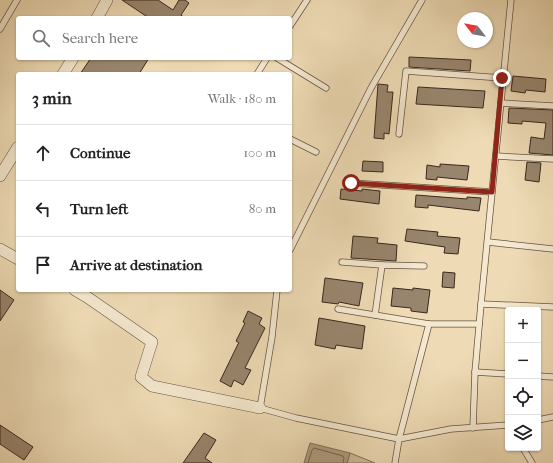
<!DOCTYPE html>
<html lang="en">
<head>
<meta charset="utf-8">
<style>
  :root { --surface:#fff; --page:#f2f2f2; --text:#222; --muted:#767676; --line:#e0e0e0 }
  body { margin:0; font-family:"IM FELL French Canon",serif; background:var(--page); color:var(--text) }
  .controls { position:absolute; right:12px; bottom:12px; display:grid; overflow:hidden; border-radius:4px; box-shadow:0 1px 3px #0004 }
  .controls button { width:36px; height:36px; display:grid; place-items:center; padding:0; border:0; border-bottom:1px solid var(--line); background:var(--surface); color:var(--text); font:20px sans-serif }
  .compass { position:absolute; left:457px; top:12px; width:36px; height:36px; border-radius:50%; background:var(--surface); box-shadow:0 1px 3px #0004; rotate:301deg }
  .stop { position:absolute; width:12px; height:12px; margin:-9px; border:3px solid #8f2418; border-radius:50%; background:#fff }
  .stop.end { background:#8f2418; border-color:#fff; box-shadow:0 1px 4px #0008 }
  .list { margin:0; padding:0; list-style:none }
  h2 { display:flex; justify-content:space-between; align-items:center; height:52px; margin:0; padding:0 16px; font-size:17px }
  h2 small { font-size:13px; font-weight:400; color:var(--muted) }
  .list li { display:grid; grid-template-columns:26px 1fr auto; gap:12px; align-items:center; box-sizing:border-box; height:56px; padding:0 16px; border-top:1px solid var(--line) }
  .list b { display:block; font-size:15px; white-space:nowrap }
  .list em { font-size:13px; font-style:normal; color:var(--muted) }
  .icon { flex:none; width:22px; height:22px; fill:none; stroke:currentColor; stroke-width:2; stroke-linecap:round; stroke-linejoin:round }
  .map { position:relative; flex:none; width:553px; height:463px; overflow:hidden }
  .search { position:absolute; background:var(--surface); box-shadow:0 1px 3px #0004; left:16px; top:16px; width:276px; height:44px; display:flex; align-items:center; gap:10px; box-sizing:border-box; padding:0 14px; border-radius:4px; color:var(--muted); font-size:15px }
  .panel { position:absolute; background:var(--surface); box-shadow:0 1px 3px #0004; left:16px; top:72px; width:276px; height:220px; border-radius:4px }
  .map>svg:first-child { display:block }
  .green { fill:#cfbd9b; stroke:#84725c }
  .water { fill:#b19e82; stroke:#816f5a }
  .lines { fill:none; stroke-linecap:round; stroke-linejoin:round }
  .shore { stroke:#766350; stroke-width:1 }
  .building { fill:#98856d; stroke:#3a281e }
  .lane-casing { stroke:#675544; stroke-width:7 }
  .street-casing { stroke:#675544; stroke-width:12 }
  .lane { stroke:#f4e8cf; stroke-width:5.5 }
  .street { stroke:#f4e8cf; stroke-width:11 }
  .route { stroke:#8f2418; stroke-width:5 }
</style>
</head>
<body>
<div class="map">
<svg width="553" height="463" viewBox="0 0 553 463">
  <rect width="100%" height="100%" fill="#eedbb5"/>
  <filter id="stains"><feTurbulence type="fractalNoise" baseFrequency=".005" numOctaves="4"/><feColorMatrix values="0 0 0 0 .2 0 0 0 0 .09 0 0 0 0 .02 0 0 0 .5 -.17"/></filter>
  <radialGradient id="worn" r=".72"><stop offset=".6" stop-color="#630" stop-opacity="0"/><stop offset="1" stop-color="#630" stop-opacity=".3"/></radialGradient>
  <!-- green -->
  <polygon class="green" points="350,453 375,463 347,463"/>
  <!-- water -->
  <polygon class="water" points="310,443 350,453 347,463 304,463"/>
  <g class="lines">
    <!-- shore -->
    <polyline class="shore" points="308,463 312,450 314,448 343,456 344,458 343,463"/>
  </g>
  <!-- building -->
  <g class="building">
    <polygon points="122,0 158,0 173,10 179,0 185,0 189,3 181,15 185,18 149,18"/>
    <polygon points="409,57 471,60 470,71 409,67"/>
    <polygon points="91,58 149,58 139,74 80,74"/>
    <polygon points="513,76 546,79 545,92 526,90 525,93 511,91"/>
    <polygon points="378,84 388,85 387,92 393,92 389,134 384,133 384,139 374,138"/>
    <polygon points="418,87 485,91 483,108 416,104"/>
    <polygon points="509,108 553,110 553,155 529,153 531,137 544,139 546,123 522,121 522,124 508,123"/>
    <polygon points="363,161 383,162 383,172 362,171"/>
    <polygon points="527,162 541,163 539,182 525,180"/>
    <polygon points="440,164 469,166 467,180 437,177 437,180 426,179 427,165 440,167"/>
    <polygon points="341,189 362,191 362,189 380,191 379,204 340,199"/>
    <polygon points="416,195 467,199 467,197 481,198 479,211 428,205 428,208 415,207"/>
    <polygon points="407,229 438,232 437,236 460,238 458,254 444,253 445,247 405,241"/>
    <polygon points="353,236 378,238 377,243 397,245 396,261 351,258"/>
    <polygon points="443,272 455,273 454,288 442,287"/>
    <polygon points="325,278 363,283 359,306 339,302 338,304 322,302"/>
    <polygon points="393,288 413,290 413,288 430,290 427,313 411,311 411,308 391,306"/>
    <polygon points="0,290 14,300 0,321"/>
    <polygon points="248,311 262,318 259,324 265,328 245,368 251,370 243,385 234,380 231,387 220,381 238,344 239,343 236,341 245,323 243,322"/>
    <polygon points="319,318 365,326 362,349 336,345 335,349 315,345"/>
    <polygon points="0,425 33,447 24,460 0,444"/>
    <polygon points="204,433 216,440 205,458 212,463 183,463"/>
  </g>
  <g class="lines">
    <defs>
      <g id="lane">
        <polyline points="290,26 307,0"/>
        <polyline points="0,29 17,0"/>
        <polyline points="277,58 326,88"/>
        <polyline points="257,74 267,58"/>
        <polyline points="501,103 553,106"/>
        <polyline points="399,134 406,71 502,78"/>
        <polyline points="290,139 316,152"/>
        <polyline points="496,156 553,159"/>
        <polyline points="351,183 492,192"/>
        <polyline points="488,242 553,249"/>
        <polyline points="290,250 371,88 422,0"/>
        <polyline points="342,262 382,265"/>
        <polyline points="277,290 272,337 260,408 296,418 399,439 451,429 508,425"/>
        <polyline points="481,304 553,307"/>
        <polyline points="338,309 429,324 399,439 395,463"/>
        <polyline points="375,315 382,265 424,266"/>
        <polyline points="429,324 479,324"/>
        <polyline points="475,372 508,374"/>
        <polyline points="538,376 553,377"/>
        <polyline points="538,420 553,417"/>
        <polyline points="473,428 475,372 481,304 511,0"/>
        <polyline points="523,448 532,463"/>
      </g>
      <g id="street">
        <polyline points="97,18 107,0"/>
        <polyline points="63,74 73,58"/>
        <polyline points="0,176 18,147"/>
        <polyline points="0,249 18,259"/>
        <polyline points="75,290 87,297 152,342 141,377 152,386 260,408"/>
      </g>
    </defs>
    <!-- lane casing -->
    <use href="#lane" class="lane-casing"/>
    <!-- street casing -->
    <use href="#street" class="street-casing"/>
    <!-- lane -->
    <use href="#lane" class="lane"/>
    <!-- street -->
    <use href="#street" class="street"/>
  </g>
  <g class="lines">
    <!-- route -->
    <polyline class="route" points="351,183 492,192 502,78"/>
  </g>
  <rect width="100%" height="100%" filter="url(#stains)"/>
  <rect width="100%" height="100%" fill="url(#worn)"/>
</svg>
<div class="controls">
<button>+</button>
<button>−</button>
<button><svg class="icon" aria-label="locate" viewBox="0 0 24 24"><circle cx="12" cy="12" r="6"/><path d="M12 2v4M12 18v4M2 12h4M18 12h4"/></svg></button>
<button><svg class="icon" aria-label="layers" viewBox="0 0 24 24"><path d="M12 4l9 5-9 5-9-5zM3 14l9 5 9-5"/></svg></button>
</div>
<svg class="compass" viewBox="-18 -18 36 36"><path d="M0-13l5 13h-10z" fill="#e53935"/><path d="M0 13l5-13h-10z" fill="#767676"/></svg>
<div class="stop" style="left:351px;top:183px"></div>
<div class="stop end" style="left:502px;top:78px"></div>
<div class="search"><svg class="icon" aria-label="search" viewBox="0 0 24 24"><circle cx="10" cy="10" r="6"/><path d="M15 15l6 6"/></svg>Search here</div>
<section class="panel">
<h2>3 min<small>Walk · 180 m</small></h2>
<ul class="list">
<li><svg class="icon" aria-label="ahead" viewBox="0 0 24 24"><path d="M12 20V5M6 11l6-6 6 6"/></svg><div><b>Continue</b></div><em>100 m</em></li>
<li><svg class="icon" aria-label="left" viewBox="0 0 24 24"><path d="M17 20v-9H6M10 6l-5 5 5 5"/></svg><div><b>Turn left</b></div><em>80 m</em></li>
<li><svg class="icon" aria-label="arrive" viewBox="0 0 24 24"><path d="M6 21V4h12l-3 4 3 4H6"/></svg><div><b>Arrive at destination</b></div></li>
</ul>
</section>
</div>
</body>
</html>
